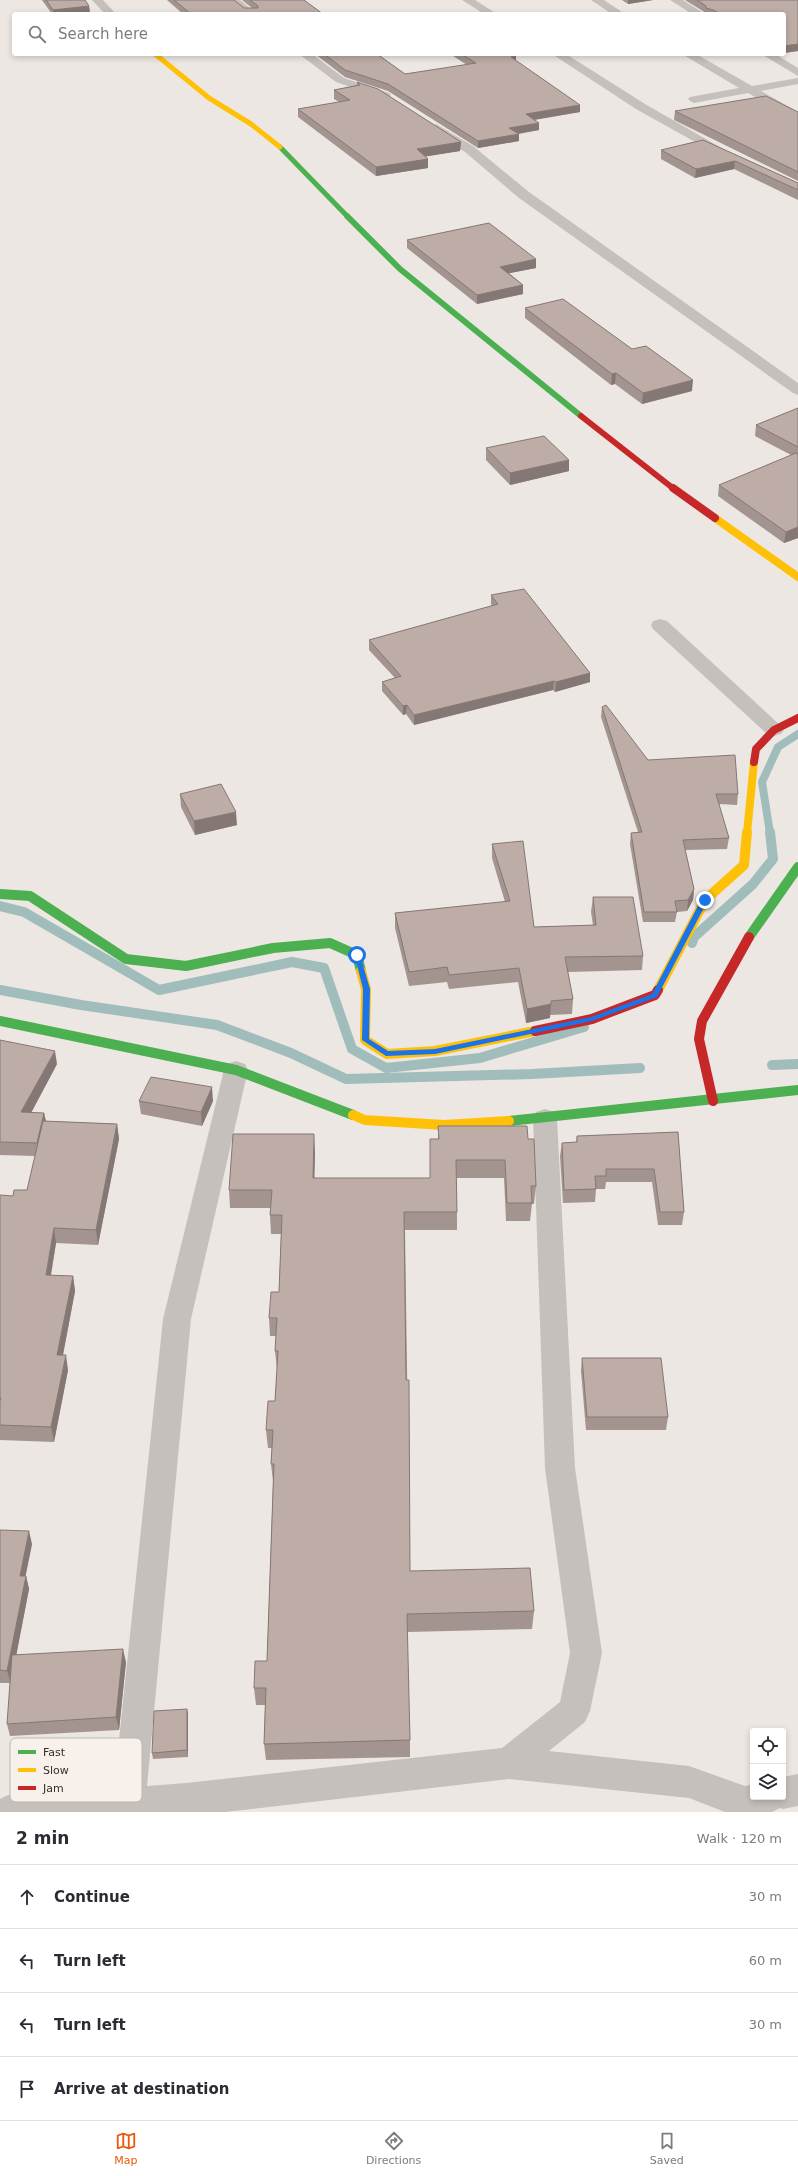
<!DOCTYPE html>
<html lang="en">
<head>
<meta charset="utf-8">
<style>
  :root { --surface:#fff; --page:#f7f7f7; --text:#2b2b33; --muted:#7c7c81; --line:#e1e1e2; --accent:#ea580c }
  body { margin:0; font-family:"DejaVu Sans",sans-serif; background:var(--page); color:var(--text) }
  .controls { position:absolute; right:12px; bottom:12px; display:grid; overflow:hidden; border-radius:4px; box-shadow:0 2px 6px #0003 }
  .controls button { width:36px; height:36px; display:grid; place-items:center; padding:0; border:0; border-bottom:1px solid var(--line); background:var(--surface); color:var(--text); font:20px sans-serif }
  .stop { position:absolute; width:12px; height:12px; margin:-9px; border:3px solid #1a73e8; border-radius:50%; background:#fff }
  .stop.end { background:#1a73e8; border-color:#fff; box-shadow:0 1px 4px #0008 }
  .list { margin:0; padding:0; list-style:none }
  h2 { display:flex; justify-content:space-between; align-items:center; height:52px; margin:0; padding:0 16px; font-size:17px }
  h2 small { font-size:13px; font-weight:400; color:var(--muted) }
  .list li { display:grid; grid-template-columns:26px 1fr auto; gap:12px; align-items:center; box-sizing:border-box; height:64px; padding:0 16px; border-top:1px solid var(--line) }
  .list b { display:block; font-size:15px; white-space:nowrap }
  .list em { font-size:13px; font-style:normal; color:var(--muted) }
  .icon { flex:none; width:22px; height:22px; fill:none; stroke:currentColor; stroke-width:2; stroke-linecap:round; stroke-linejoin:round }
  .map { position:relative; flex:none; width:798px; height:1812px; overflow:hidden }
  .search { position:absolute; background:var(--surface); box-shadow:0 2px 6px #0003; left:12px; right:12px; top:12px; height:44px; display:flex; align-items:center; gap:10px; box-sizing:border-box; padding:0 14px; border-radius:4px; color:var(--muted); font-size:15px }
  .sheet { height:308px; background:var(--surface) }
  nav { display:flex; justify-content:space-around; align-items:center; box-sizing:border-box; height:56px; border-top:1px solid var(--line); background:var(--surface); font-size:11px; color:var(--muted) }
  nav a { display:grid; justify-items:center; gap:2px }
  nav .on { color:var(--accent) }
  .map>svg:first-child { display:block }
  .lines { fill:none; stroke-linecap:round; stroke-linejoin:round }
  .stream-far1 { stroke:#a0bdbc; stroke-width:8 }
  .stream { stroke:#a0bdbc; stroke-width:10 }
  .street { fill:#c5c0bc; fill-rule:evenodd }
  .fast-far2 { stroke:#4caf50; stroke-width:5 }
  .fast-far1 { stroke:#4caf50; stroke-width:6 }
  .fast { stroke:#4caf50; stroke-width:10 }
  .slow-far2 { stroke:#ffc107; stroke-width:5 }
  .slow-far1 { stroke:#ffc107; stroke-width:8 }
  .slow { stroke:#ffc107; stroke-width:10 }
  .jam-far2 { stroke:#c62828; stroke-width:6 }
  .jam-far1 { stroke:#c62828; stroke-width:8 }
  .jam { stroke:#c62828; stroke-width:10 }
  .wall { fill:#a3948f }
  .shaded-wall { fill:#857874 }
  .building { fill:#beaca6; stroke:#857874 }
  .route { fill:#1a73e8 }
  .key { fill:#f8f1eb; stroke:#beb6b1; stroke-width:1 }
  .key-label { font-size:11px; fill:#362d2a }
</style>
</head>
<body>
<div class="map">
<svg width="798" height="1812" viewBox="0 0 798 1812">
  <rect width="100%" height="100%" fill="#ece7e3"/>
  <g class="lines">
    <!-- stream-far1 -->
    <polyline class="stream-far1" points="770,833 762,782 778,747 798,734"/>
    <!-- stream -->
    <g class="stream">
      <polyline points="0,906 24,912 159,990 292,962 324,968 352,1049 386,1068 480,1058 584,1027"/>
      <polyline points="692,943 694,937 753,884 773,859 770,832"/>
      <polyline points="0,990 81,1005 217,1025 291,1053 346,1079 532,1074 640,1068"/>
      <polyline points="772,1065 798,1064"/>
    </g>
    <!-- street -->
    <g class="street">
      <polygon points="92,0 103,0 116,14 105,14"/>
      <polygon points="228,0 240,0 257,14 245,14"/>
      <polygon points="462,0 475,0 497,14 484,14"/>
      <polygon points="591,0 604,0 625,14 612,14"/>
      <polygon points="670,0 683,0 705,14 692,14"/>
      <polygon points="299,54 312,54 344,78 389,93 391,95 385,99 336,82"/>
      <polygon points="552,54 566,54 645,104 732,154 726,158 722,157 636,109"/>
      <polygon points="682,54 696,54 752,86 798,78 798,84 761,91 798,112 798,121 748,93 694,103 690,101 688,99 690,97 739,88"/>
      <polygon points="761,54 775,54 798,68 798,76"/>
      <polygon points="436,124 473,146 529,192 798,383 798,395 793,393 519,198 465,152 432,131 430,128"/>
      <polygon points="660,619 667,621 781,726 784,730 781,734 774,736 767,734 653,629 651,625 653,621"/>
      <polygon points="236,1061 245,1064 248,1070 191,1319 147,1786 186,1783 502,1748 560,1702 570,1653 545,1468 533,1118 536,1112 545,1109 554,1112 557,1118 575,1468 602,1653 590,1711 585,1722 549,1751 689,1766 745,1786 753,1784 753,1797 783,1797 783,1777 798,1774 798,1806 783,1809 780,1808 772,1812 725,1812 689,1798 509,1779 225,1812 0,1812 0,1799 8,1795 114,1788 163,1319 224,1070 227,1064"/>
    </g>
    <!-- fast-far2 -->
    <polyline class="fast-far2" points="280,147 348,217"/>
    <!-- fast-far1 -->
    <polyline class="fast-far1" points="347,216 400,269 581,416"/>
    <!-- fast -->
    <g class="fast">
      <polyline points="0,894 30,896 126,959 186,966 273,948 330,943 357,955 361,971"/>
      <polyline points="749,937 798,867"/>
      <polyline points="0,1021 236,1070 353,1115"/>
      <polyline points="509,1121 798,1090"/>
    </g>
    <!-- slow-far2 -->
    <polyline class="slow-far2" points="155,54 209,98 251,124 280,147"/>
    <!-- slow-far1 -->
    <g class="slow-far1">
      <polyline points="715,518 798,577"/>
      <polyline points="747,833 754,762"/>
    </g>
    <!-- slow -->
    <g class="slow">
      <polyline points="361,971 366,989 365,1040 387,1054 435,1051 535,1031"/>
      <polyline points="658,990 705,900 744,865 747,832"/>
      <polyline points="353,1115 365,1120 444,1125 509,1121"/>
    </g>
    <!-- jam-far2 -->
    <polyline class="jam-far2" points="581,416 674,489"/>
    <!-- jam-far1 -->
    <g class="jam-far1">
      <polyline points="673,488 715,518"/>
      <polyline points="754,762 756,749 774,730 798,718"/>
    </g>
    <!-- jam -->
    <g class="jam">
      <polyline points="535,1031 592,1019 655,995 658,990"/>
      <polyline points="713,1101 699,1039 702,1021 749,937"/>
    </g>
  </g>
  <!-- wall -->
  <g class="wall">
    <polygon points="42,0 85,0 89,6 90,13 81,14 52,14"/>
    <polygon points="167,0 234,0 244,8 252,8 242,0 304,0 323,14 183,14"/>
    <polygon points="622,0 653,0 628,4"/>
    <polygon points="685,0 798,0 798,51 784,53 784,14 706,14 706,13"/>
    <polygon points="315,54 377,54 405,74 467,65 450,54 513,54 516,61 580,112 535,120 539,130 519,134 519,141 478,148 388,91 345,77"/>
    <polygon points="357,82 461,142 460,151 425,156 428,159 428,168 376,176 298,117 298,109 339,102 334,99 334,90 357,85"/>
    <polygon points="675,111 798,112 798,181 674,120"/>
    <polygon points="703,140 798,183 798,200 734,169 695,178 661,159 661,150"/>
    <polygon points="407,240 536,268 509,273 523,285 523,294 477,304 407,248"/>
    <polygon points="525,308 632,349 692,391 642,404 615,384 611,385 525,318"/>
    <polygon points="798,408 798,538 784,543 718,496 719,485 791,455 755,436 756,425"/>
    <polygon points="486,448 569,471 510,485 486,460"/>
    <polygon points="491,595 590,673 590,682 555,692 553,690 414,725 406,714 403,715 382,691 382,682 395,678 369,650 369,640 492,606 491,604"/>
    <polygon points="602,707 648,760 738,794 737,805 719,804 729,838 727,849 685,850 694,889 693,900 687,911 677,912 675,922 643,922 630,844 631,833 638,832 601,717"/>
    <polygon points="180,794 237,825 195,835 181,807"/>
    <polygon points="492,844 534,927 593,925 591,912 593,897 643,956 642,970 568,972 573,999 572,1014 550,1015 550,1018 526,1023 518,982 449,989 447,982 409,986 395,928 395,913 505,902 492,858"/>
    <polygon points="0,1040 57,1064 31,1113 44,1113 46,1121 117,1124 119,1139 98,1245 56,1243 51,1276 73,1276 75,1291 63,1355 68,1370 54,1442 0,1440 0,1195 13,1196 27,1190 35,1156 0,1155"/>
    <polygon points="139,1101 213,1101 202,1126 141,1114"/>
    <polygon points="438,1126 528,1139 536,1186 534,1204 532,1204 530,1221 506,1221 504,1178 456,1178 457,1212 457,1230 405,1230 410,1571 534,1611 532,1629 407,1632 410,1740 410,1757 266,1760 264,1744 265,1705 256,1705 254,1688 267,1661 273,1481 271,1464 272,1448 268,1448 266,1430 275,1401 277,1369 275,1351 276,1336 270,1336 269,1318 279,1292 281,1234 271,1234 270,1215 271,1208 230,1208 229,1190 315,1152 314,1178 430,1178 430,1139 438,1139"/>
    <polygon points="678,1132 684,1212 682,1225 658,1225 652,1182 606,1182 605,1189 596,1189 595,1202 563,1203 560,1156 562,1143 576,1142 577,1136"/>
    <polygon points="582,1358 668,1417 666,1430 586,1430 581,1371"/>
    <polygon points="0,1530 32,1544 25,1576 26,1576 29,1589 16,1655 126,1662 119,1730 10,1736 7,1724 10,1683 0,1683"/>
    <polygon points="187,1709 188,1715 188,1757 153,1759 152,1753"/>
  </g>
  <!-- shaded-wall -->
  <g class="shaded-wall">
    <polygon points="628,0 653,0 628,4"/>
    <polygon points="89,6 90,13 81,14 54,14 53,10"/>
    <polygon points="798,44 798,51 784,53 784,46"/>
    <polygon points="516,56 516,63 511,57"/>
    <polygon points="580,105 580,112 525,121 526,114"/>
    <polygon points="539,123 539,130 509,135 509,128"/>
    <polygon points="519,134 519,141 478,148 478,141"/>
    <polygon points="461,142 460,151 417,158 417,149"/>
    <polygon points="428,159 428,168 376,176 376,167"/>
    <polygon points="735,161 734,169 695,178 696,169"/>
    <polygon points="536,259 536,268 500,275 500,267"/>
    <polygon points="523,285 523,294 477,304 477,295"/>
    <polygon points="616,373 615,384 611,385 612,374"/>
    <polygon points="693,380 692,391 642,404 643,393"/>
    <polygon points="569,460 569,471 510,485 510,473"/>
    <polygon points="798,527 798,538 784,543 786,532"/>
    <polygon points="590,673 590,682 555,692 556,682"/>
    <polygon points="554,681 553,690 414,725 414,715"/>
    <polygon points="407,705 406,714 403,715 403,706"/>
    <polygon points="236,812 237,825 195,835 194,821"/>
    <polygon points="694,889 693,900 687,911 688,900"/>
    <polygon points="551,1004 550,1018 526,1023 527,1009"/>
    <polygon points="55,1051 57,1064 24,1126 21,1112"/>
    <polygon points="212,1087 213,1101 202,1126 201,1112"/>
    <polygon points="44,1113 47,1126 39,1157 37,1143"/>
    <polygon points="117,1124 119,1139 98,1245 96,1230"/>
    <polygon points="314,1134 315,1152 314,1196 313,1178"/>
    <polygon points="54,1228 56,1243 48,1290 46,1275"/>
    <polygon points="73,1276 75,1291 60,1370 57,1355"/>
    <polygon points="66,1355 68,1370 54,1442 51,1427"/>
    <polygon points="29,1531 32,1544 23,1589 20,1576"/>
    <polygon points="26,1576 29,1589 11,1683 7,1671"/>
    <polygon points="123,1649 126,1662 119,1730 116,1717"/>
    <polygon points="187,1709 188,1715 188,1757 187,1750"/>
  </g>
  <!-- building -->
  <g class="building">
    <polygon points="46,0 85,0 89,6 53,10"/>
    <polygon points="174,0 234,0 244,8 258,8 258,6 250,0 304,0 323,14 191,14"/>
    <polygon points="697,0 798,0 798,44 784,46 784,14 720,14 713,10 706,8 706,6"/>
    <polygon points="324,54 377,54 405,74 476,63 461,54 513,54 516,56 511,57 580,105 526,114 539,123 509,128 519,134 478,141 388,84 345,70"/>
    <polygon points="357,82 378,89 461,142 417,149 428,159 376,167 298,109 350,100 334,90 360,85"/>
    <polygon points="766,96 798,112 798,172 675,111"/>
    <polygon points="703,140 798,183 798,190 735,161 696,169 661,150"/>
    <polygon points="489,223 536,259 500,267 523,285 477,295 407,240"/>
    <polygon points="563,299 632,349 646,346 693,380 643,393 616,373 612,374 525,308"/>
    <polygon points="798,408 798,447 756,425"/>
    <polygon points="544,436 569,460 510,473 486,448"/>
    <polygon points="796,453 798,454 798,527 786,532 719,485"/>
    <polygon points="524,589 590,673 556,682 554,681 414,715 407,705 403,706 382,682 401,676 369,640 498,604 491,595"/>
    <polygon points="606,705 648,760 735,755 738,794 716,794 729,838 683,840 694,889 688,900 675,901 677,912 644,912 631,833 642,832 602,707"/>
    <polygon points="221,784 236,812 194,821 180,794"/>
    <polygon points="523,841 534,927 596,925 593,897 633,897 643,956 565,957 573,999 551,1001 551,1004 527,1009 519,968 449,975 447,967 409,972 395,913 510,901 492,844"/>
    <polygon points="0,1040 55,1051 21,1112 44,1113 37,1143 0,1142"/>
    <polygon points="151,1077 212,1087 201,1112 139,1101"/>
    <polygon points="43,1121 117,1124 96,1230 54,1228 46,1275 73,1276 57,1355 66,1355 51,1427 0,1425 0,1401 1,1398 0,1398 0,1195 13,1196 14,1190 27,1190"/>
    <polygon points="438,1126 527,1126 528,1139 534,1139 536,1186 531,1186 532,1203 507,1203 505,1160 456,1160 457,1212 404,1212 406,1380 409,1380 410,1571 530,1568 534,1611 407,1614 410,1740 264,1744 266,1688 254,1688 255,1661 267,1661 274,1464 271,1464 273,1430 266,1430 268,1401 275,1401 278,1351 275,1351 277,1318 269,1318 271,1292 279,1292 282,1215 270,1215 272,1190 229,1190 233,1134 314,1134 313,1178 430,1178 430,1139 439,1139"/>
    <polygon points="678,1132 684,1212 660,1212 654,1169 606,1169 606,1176 595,1176 596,1189 564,1190 562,1143 577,1142 577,1136"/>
    <polygon points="582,1358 661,1358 668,1417 587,1417"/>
    <polygon points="0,1530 29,1531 20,1576 26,1576 7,1671 0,1670"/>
    <polygon points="123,1649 116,1717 7,1724 12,1655"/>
    <polygon points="187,1709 187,1750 152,1753 154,1711"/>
  </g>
  <!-- route -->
  <polygon class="route" points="705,898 708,900 657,997 592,1021 435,1054 386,1056 362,1040 363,989 354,953 360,955 370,989 369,1039 388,1051 435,1049 591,1017 652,994 701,900"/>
  <!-- legend -->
  <rect x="10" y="1738" width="132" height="64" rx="6" class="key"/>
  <rect x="18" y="1750" width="18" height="4" fill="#4caf50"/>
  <rect x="18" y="1768" width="18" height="4" fill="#ffc107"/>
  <rect x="18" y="1786" width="18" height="4" fill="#c62828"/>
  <g class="key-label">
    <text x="43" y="1756">Fast</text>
    <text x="43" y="1774">Slow</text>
    <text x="43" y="1792">Jam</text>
  </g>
</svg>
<div class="controls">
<button><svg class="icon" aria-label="locate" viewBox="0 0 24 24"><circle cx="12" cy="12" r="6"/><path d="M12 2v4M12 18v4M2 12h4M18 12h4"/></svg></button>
<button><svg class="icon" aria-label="layers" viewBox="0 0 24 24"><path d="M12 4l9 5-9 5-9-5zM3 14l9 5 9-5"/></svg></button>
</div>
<div class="stop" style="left:357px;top:955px"></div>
<div class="stop end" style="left:705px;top:900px"></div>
<div class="search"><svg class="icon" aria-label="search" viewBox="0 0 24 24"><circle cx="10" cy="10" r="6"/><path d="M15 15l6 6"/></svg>Search here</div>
</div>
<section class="sheet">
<h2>2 min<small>Walk · 120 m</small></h2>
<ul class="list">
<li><svg class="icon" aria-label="ahead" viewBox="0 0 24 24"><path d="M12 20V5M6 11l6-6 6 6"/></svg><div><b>Continue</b></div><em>30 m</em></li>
<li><svg class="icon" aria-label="left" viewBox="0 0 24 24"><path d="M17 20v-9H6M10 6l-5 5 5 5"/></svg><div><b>Turn left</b></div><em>60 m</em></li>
<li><svg class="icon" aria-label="left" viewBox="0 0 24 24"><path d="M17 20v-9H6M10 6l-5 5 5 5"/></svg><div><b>Turn left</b></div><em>30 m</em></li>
<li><svg class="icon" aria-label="arrive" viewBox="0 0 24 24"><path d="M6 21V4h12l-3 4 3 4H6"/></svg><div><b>Arrive at destination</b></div></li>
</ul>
</section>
<nav>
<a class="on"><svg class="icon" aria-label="map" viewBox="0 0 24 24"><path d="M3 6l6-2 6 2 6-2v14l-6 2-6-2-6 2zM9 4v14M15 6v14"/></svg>Map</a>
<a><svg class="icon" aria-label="directions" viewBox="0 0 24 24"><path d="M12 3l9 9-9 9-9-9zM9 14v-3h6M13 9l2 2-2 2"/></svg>Directions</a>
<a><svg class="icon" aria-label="saved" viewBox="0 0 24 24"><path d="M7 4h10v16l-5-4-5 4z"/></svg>Saved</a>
</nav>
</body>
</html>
